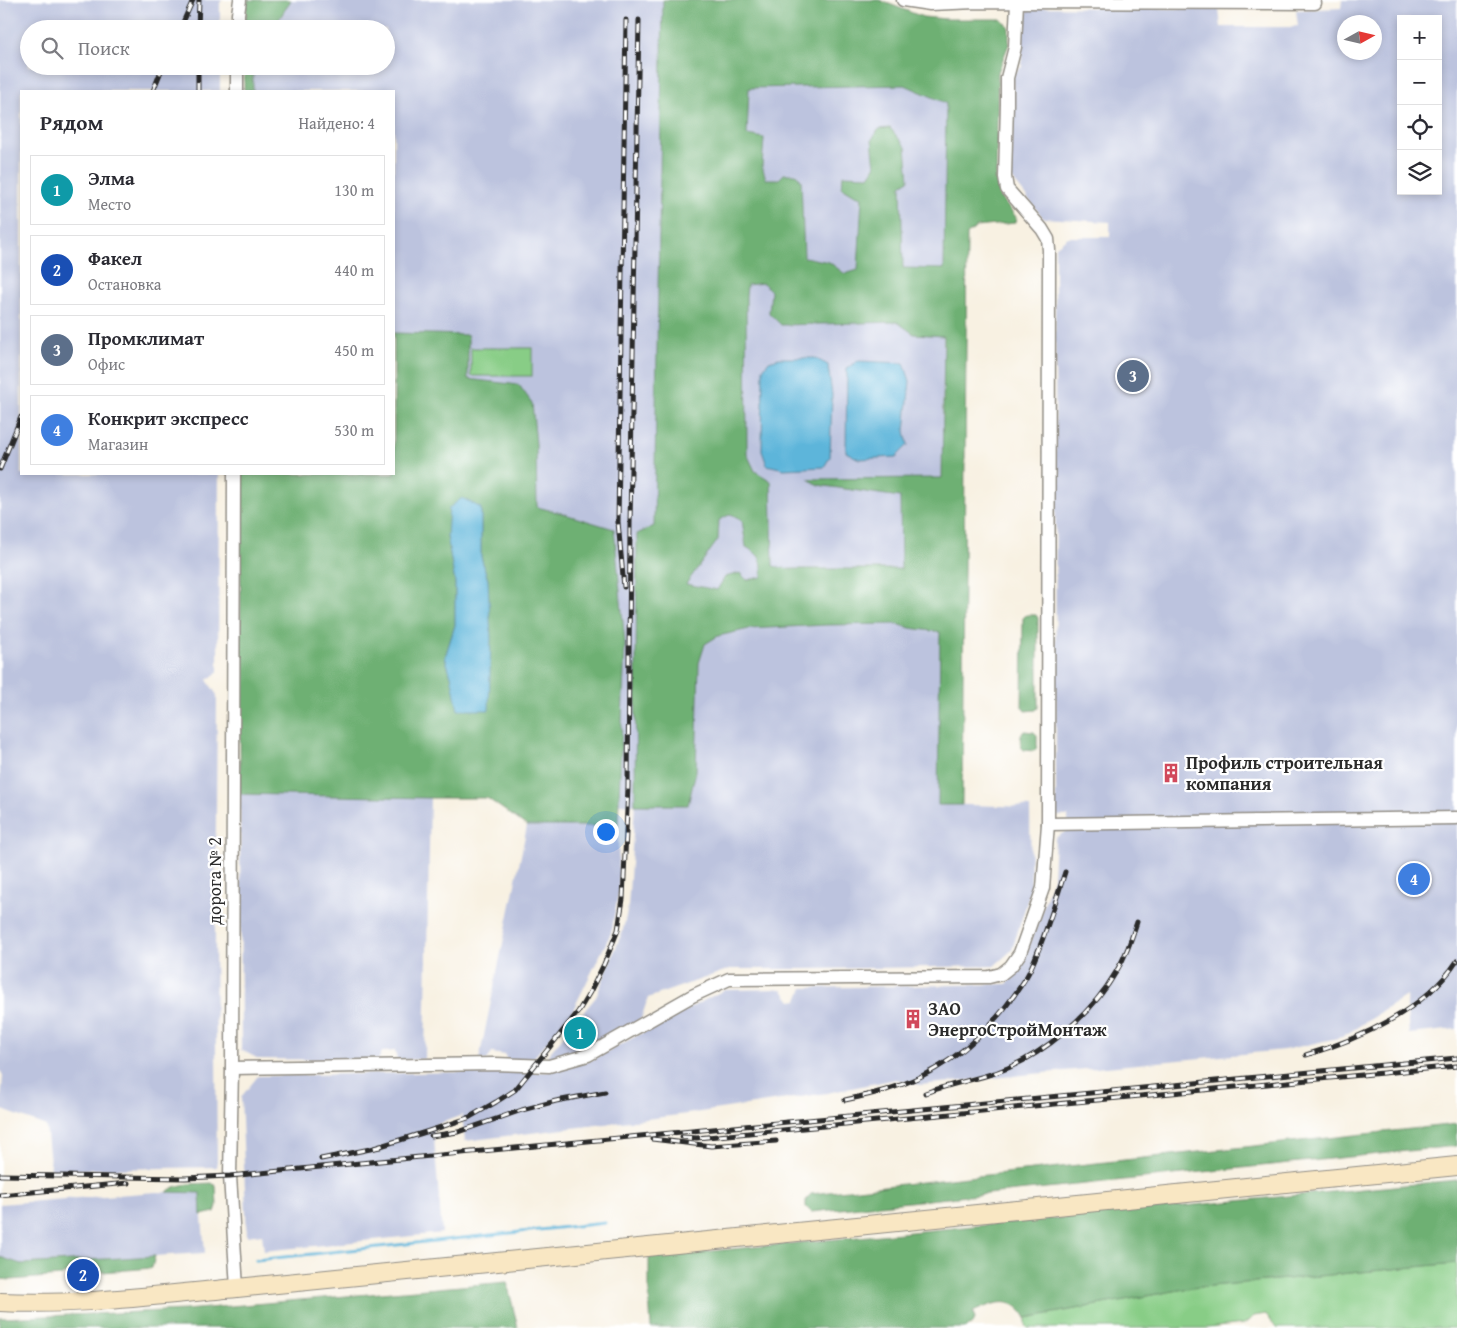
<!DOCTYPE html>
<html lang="ru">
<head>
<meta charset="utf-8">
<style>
  :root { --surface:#fff; --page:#f2f2f3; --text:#2b2b33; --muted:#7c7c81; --line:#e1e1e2; --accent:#d1495b }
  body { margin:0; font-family:"Gentium Book Plus",serif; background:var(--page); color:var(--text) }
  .controls { position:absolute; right:15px; top:15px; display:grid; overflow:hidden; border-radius:0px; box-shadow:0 2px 8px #0003 }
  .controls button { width:45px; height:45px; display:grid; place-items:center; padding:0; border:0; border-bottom:1px solid var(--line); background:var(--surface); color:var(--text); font:25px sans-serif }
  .compass { position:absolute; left:1337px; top:15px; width:45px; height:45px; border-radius:50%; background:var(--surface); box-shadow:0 2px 8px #0003; rotate:82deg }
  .you { position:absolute; left:605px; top:831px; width:18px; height:18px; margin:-12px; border:4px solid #fff; border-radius:50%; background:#1a73e8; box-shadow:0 0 0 8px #1a73e833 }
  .badge { display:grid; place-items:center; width:32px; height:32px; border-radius:50%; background:var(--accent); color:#fff; font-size:16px; font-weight:700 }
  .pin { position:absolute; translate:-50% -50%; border:2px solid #fff; box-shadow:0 1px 5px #0006 }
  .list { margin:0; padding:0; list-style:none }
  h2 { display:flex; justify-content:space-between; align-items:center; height:65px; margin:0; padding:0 20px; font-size:21px }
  h2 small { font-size:16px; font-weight:400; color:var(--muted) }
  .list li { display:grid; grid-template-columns:32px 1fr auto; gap:15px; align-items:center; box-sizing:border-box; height:70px; margin:0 10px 10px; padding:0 10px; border:1px solid var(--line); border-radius:0px }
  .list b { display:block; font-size:19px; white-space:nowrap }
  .list p { margin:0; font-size:16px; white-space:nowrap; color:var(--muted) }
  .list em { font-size:16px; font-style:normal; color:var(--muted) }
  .icon { flex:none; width:28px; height:28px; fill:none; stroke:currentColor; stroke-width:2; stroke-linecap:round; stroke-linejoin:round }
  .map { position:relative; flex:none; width:1457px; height:1328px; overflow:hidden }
  .search { position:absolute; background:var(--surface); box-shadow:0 2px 8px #0003; left:20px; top:20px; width:375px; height:55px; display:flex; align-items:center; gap:12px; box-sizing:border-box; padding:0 18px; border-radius:28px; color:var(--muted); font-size:19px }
  .panel { position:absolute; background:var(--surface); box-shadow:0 2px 8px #0003; left:20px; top:90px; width:375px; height:385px; border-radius:0px }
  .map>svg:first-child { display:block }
  .industrial { fill:#bcc3de; fill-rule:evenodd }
  .green { fill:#88cd86; stroke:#5a7c58 }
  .forest { fill:#6eb073; stroke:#4c6e4f; fill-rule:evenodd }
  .water { fill:#5db5da; stroke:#447082 }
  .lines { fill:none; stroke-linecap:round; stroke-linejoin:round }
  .stream { stroke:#5db5da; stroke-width:3 }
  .street-casing { stroke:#928e86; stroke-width:15 }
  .secondary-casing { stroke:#928e86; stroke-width:20 }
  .street { stroke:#fff; stroke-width:12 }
  .secondary { stroke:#f9e7c3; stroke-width:18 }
  .rail-casing { stroke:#2b2b2b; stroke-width:5 }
  .rail { stroke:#fff; stroke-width:3; stroke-dasharray:9; stroke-linecap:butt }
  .labels { text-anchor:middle; stroke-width:4.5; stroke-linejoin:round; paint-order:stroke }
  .poi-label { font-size:18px; font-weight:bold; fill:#2b2b2b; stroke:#fff; text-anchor:start }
  .street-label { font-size:18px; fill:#2b2b2b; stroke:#fff }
</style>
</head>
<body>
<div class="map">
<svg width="1457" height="1328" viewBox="0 0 1457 1328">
  <rect width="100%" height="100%" fill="#fff"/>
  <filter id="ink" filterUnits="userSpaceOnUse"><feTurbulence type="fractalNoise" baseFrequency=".02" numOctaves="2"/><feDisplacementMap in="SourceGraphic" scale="10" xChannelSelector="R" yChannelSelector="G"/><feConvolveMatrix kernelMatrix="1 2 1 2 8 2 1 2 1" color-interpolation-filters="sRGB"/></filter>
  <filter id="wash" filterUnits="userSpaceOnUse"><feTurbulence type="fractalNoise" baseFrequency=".0096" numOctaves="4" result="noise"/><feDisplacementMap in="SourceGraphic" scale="20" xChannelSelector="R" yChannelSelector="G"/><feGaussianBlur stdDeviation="1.12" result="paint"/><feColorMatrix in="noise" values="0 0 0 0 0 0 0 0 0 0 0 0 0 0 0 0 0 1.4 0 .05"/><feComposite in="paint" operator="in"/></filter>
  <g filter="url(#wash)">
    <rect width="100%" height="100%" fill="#f8f1e2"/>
    <!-- industrial -->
    <g class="industrial">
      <polygon points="0,0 222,0 220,3 220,29 29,29 29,66 220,66 220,91 21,91 21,474 219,474 218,672 207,680 217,695 215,932 217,1167 51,1170 46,1126 0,1109 3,1076 0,1069"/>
      <polygon points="291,0 795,0 795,7 947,19 938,804 1030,807 1031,889 1012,950 994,966 807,969 730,969 648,998 641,1019 584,1051 556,1059 547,1056 596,997 623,930 628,907 635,805 619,804 394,442 394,91 253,91 253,66 386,66 386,29 273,29"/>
      <path d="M1342,0H1457V1029L1409,1034L1406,996L1342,1037L1284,1050L920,1085L896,1079L827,1093L687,1114L465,1141L462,1115L433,1126L442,1233L264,1251L262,1234L247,1236L241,1097L258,1076L464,1072H547L589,1061L724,990L782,989L791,1001L798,1000L803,988L1007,984L1023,962L1053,879L1055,838L1068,830V816H1056L1055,247L1068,237H1110V222L1043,218L1010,176L1013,73L1022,67L1021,24L1030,7L1219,9L1221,27H1289L1298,26L1296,10L1341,8ZM1401,19H1438V191H1401ZM1344,22H1374V52H1344Z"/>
      <polygon points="240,794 430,798 425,1059 397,1060 395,1051 382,1052 378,1060 259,1059 241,1050"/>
      <polygon points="527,826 618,826 619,890 611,933 572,1012 530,1062 506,1060 505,1055 492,1053 487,1060 479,1060"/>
      <polygon points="156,1192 200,1193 205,1253 21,1264 0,1257 0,1204"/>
    </g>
    <!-- green -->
    <g class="green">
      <rect x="471" y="348" width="61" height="28"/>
      <polygon points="1457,1263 1457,1328 1276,1328 1266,1314 1254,1316 1244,1324 1207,1328 1028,1328 1026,1325 1026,1318 1190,1288"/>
    </g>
    <!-- forest -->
    <g class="forest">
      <polygon points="247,0 291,0 273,29 245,29"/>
      <path d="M663,0H879L923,17L947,19H1001L1009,27V44L998,72L996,182L1000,197L1016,217L1015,223L977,227L967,234L962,805H938L940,632L910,628L897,624L826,625L749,629L718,636L705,644L699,663L696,771L688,805H635L637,534L654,526ZM905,85L946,103L944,269L903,268L901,185L909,180L906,147L890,128L879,129L872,139L875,167L869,176L843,175L842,187L855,195L862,197L858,270L845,274L829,262L804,257L801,180L796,174H784L779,179H766L762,166L764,138L747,135L749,88ZM763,283L771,291L769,313L781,325L897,322L914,334L944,336L942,478L808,479L818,485L900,497L901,569H789L773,566L771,481L755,471L747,454L746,297L747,285ZM731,514L742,520L746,547C761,555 763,561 762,577L747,580L740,573L725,577L717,590L686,584L718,540L719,520Z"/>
      <rect x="244" y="66" width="9" height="25"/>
      <path d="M394,333L468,335V379L519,385L532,403L536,444L537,507L561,513L614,529L625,643L618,826H527L487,798H430L240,794L241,474H394ZM481,509V557L488,580L451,676L445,657L455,625V583L447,536Z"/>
      <polygon points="1026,615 1036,615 1038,618 1038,708 1036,710 1025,711 1022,707 1023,618"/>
      <polygon points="1024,731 1034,732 1037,735 1037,747 1034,751 1024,750 1021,747 1021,735"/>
      <polygon points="1457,1124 1457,1146 811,1212 806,1207 806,1199 811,1194"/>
      <path d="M1457,1180V1263L1190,1288L1026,1318C1013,1294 993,1303 973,1312L975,1319L972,1325L964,1328H651L649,1294V1257Z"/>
      <path d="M212,1183L216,1186L217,1206L215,1212L201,1215L200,1193L167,1192C177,1182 198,1184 212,1183Z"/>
      <polygon points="155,1256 152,1268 103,1272 89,1268 69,1271 61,1276 11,1280 0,1279 0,1257 21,1264"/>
      <polygon points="507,1282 518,1328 0,1328 0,1318 185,1310"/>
    </g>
    <!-- water -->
    <g class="water">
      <polygon points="779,358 815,358 828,365 832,395 830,457 824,467 784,469 767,465 762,451 763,369 769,361"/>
      <polygon points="858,361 904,363 910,381 905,431 908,445 896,457 859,459 846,452 847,368"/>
      <polygon points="462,498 481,508 481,557 488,580 491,638 489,710 458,710 451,676 445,657 455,625 455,583 447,536 449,508"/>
    </g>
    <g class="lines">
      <!-- stream -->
      <polyline class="stream" points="256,1260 605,1223"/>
    </g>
  </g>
  <g filter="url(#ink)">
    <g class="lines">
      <defs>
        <g id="street">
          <polyline points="903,0 930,4 976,2 1315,3"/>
          <polyline points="238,29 238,14 240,0"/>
          <polyline points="237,91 237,66"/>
          <polyline points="234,474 232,1068 230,1176 237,1288"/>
          <polyline points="1048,824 1457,818"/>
          <polyline points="232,1068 495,1064 549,1066 588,1055 692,996 729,979 989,977 1001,974 1011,966 1020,953 1043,888 1048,824 1049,250 1048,239 1042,229 1007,189 1005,177 1007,104 1007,78 1015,47 1017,2"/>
        </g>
        <path id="secondary" d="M0,1302C79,1306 158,1295 237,1288L1457,1166"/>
      </defs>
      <!-- street casing -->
      <use href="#street" class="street-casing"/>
      <!-- secondary casing -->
      <use href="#secondary" class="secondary-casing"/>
      <!-- street -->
      <use href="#street" class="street"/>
      <!-- secondary -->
      <use href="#secondary" class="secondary"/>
      <defs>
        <g id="rail">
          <polyline points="180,29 193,0"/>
          <polyline points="198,29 199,0"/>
          <polyline points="153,91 163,66"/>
          <polyline points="198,91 198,66"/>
          <polyline points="0,469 21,417"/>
          <polyline points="624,587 618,522 626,20"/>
          <path d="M1306,1055C1360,1039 1425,1010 1457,961"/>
          <path d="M925,1093C948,1085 972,1080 995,1073C1042,1057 1092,1014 1116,972C1126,956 1131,940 1137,922"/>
          <path d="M845,1100C859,1097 873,1094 886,1090C935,1075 971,1049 1003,1010C1012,998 1022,986 1029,972C1044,941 1054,906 1065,872"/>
          <polyline points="431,1136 458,1132 522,1110 556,1101 605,1092"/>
          <polyline points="682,1137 697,1138 1457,1066"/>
          <polyline points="652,1139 711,1146 776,1141"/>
          <polyline points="374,1148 429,1131 468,1118 496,1102 515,1090 578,1012 590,992 604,964 618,930 623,899 628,787 630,524 639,20"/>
          <polyline points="321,1159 380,1147"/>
          <polyline points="0,1175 185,1178 230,1176 420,1157 1457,1058"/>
          <polyline points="0,1195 128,1183"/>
        </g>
      </defs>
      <!-- rail casing -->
      <use href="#rail" class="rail-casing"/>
      <!-- rail -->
      <use href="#rail" class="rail"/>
    </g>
  </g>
  <!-- icons -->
  <defs>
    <symbol id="building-bare" viewBox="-9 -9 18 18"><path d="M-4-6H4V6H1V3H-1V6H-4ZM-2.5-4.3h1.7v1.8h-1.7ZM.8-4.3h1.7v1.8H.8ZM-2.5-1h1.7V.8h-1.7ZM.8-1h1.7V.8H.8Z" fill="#d1495b" stroke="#fff" stroke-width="2.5" paint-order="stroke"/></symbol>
  </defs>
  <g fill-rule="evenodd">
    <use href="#building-bare" x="1157" y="759" width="28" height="28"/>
    <use href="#building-bare" x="899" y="1005" width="28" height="28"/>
  </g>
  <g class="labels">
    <!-- poi labels -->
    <g class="poi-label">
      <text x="1186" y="769">Профиль строительная<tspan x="1186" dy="21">компания</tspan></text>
      <text x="928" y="1015">ЗАО<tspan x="928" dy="21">ЭнергоСтройМонтаж</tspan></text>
    </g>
    <!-- street labels -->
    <g class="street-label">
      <text transform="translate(215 881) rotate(-90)" y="6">дорога № 2</text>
    </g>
  </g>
</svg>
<div class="controls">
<button>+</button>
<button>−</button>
<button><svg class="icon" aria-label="locate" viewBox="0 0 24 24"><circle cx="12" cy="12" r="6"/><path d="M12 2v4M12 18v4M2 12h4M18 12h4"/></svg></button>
<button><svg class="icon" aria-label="layers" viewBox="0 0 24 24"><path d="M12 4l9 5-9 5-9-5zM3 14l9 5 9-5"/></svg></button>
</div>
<svg class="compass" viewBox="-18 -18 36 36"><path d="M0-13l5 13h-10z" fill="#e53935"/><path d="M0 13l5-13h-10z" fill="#7c7c81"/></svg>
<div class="you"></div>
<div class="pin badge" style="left:580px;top:1033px;background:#0f9aa8">1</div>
<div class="pin badge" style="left:83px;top:1275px;background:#1a4fb4">2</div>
<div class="pin badge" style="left:1133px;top:376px;background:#5c6f8a">3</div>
<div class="pin badge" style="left:1414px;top:879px;background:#3f7fe0">4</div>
<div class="search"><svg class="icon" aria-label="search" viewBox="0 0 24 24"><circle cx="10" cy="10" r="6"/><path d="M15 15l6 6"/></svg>Поиск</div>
<section class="panel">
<h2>Рядом<small>Найдено: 4</small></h2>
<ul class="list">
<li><span class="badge" style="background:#0f9aa8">1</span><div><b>Элма</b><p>Место</p></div><em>130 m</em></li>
<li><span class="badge" style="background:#1a4fb4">2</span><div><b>Факел</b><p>Остановка</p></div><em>440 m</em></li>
<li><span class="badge" style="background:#5c6f8a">3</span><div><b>Промклимат</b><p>Офис</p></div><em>450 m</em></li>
<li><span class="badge" style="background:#3f7fe0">4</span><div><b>Конкрит экспресс</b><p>Магазин</p></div><em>530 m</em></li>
</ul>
</section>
</div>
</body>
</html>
